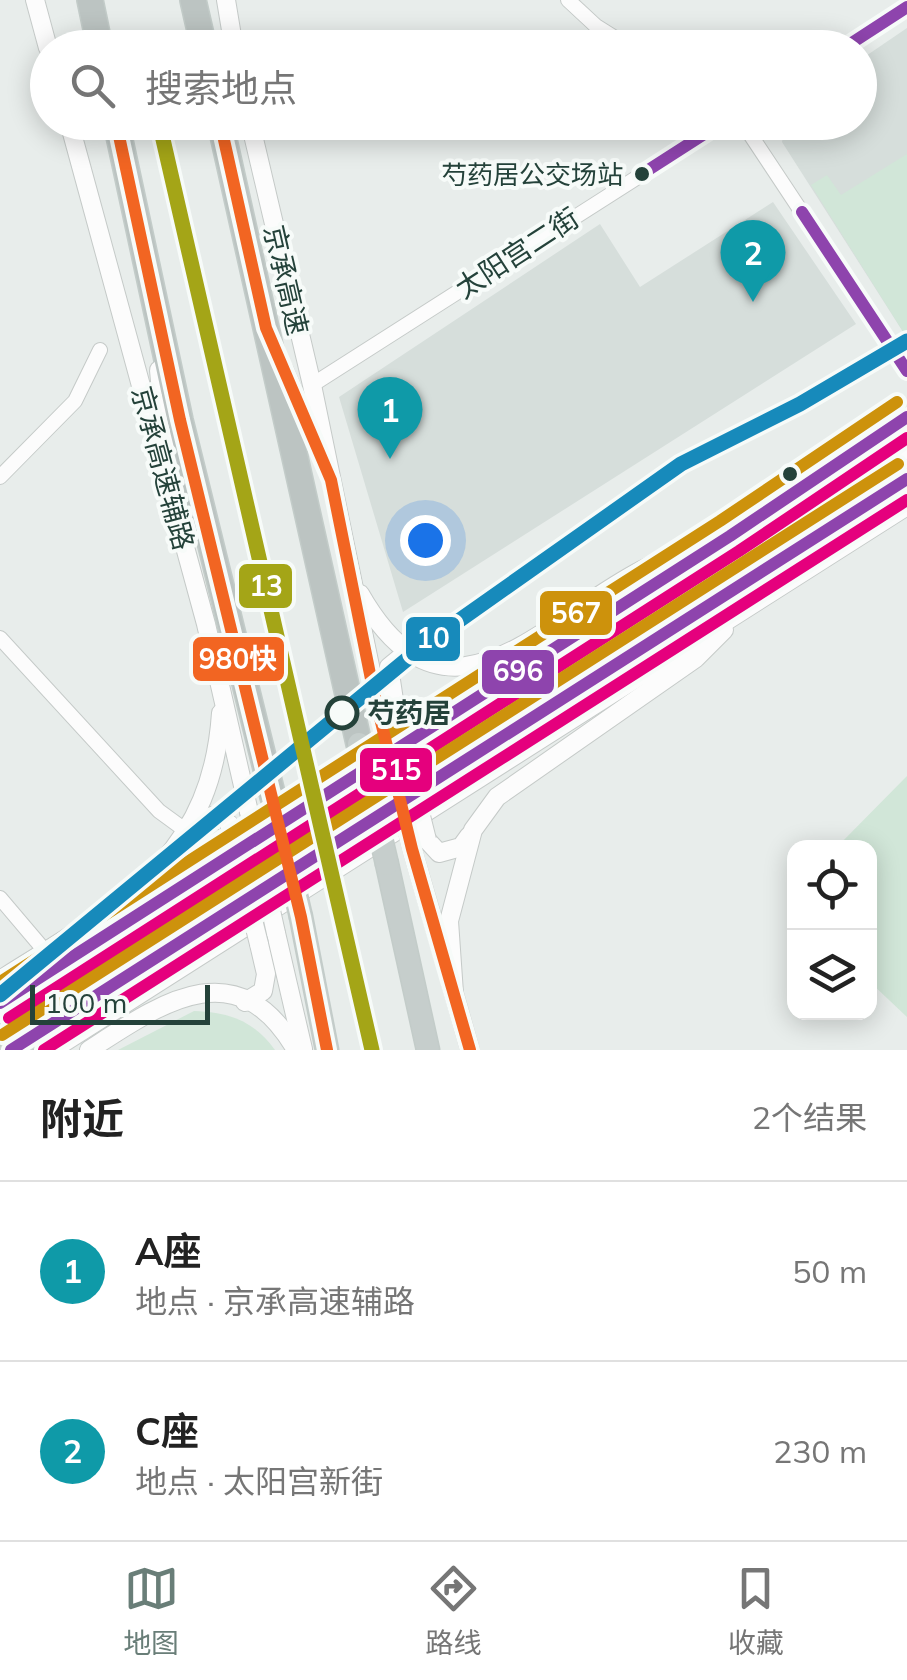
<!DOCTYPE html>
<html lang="zh">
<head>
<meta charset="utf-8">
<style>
  :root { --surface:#fff; --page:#f2f2f2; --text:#222; --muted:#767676; --line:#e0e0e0; --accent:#697e78 }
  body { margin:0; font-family:Mulish,"Noto Sans SC",sans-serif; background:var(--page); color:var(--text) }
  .controls { position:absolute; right:30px; bottom:30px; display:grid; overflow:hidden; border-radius:20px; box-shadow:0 5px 25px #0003 }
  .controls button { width:90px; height:90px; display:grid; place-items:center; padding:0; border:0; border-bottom:2px solid var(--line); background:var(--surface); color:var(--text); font:50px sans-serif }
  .scale { position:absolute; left:30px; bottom:25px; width:180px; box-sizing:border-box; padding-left:10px; border:5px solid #24423a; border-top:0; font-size:28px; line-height:35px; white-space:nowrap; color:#24423a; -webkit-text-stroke:8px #f7fbf9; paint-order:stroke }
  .you { position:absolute; left:425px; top:540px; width:35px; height:35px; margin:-25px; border:8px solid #fff; border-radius:50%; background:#1a73e8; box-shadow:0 0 0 15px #1a73e833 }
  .badge { display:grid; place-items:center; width:65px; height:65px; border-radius:50%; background:var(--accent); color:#fff; font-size:32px; font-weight:700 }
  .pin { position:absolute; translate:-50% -82px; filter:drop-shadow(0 2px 5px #0008) }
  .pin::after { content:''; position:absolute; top:52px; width:35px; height:30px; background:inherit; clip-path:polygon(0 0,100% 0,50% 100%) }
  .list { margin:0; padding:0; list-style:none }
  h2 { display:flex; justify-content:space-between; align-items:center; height:130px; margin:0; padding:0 40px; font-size:42px }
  h2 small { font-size:32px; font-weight:400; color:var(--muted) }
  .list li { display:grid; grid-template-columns:65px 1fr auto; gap:30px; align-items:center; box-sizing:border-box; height:180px; padding:0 40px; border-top:2px solid var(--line) }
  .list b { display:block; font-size:38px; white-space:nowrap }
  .list p { margin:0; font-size:32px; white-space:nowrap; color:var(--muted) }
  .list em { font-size:32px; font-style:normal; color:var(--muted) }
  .icon { flex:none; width:55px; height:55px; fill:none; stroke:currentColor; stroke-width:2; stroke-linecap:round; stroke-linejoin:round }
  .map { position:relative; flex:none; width:907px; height:1050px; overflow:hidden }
  .search { position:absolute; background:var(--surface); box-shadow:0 5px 25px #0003; left:30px; right:30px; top:30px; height:110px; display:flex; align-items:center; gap:25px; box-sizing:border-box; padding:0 35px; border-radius:55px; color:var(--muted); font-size:38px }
  .sheet { height:490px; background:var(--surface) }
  nav { display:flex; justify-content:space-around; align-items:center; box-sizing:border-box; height:140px; border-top:2px solid var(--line); background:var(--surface); font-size:28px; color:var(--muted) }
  nav a { display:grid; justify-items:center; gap:5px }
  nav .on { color:var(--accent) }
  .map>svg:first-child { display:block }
  .built { fill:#d6dedb }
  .green { fill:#d1e6d8 }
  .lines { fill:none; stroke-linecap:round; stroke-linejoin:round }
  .minor-casing { stroke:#c5cac8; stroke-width:16 }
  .tertiary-casing { stroke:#c5cac8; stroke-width:20 }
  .secondary-casing { stroke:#c3cbc8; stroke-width:22 }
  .primary-casing { stroke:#c3ccc9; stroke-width:25 }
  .trunk-casing { stroke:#c3ccc9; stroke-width:25 }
  .motorway-casing { stroke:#c3ccc9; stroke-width:28 }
  .minor { stroke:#fcfcfc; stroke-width:14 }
  .tertiary { stroke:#fcfcfc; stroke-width:18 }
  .secondary { stroke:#fcfcfc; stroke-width:20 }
  .primary { stroke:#cfd7d5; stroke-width:22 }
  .trunk { stroke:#c6cecc; stroke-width:22 }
  .motorway { stroke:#bcc4c2; stroke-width:25 }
  .tertiary-bridge-casing { stroke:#c5cac8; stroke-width:20; stroke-linecap:butt }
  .trunk-bridge-casing { stroke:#c3ccc9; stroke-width:25; stroke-linecap:butt }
  .tertiary-bridge { stroke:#fcfcfc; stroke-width:18 }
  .trunk-bridge { stroke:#c6cecc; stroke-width:22 }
  .bus-1-casing { stroke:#f7fbf9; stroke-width:20 }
  .bus-2-casing { stroke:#f7fbf9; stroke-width:20 }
  .bus-3-casing { stroke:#f7fbf9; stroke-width:20 }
  .bus-4-casing { stroke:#f7fbf9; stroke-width:20 }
  .bus-1 { stroke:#8e44ad; stroke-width:12 }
  .bus-2 { stroke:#e5007d; stroke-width:12 }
  .bus-3 { stroke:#cd920c; stroke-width:12 }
  .bus-4 { stroke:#f26522; stroke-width:12 }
  .metro-1-casing { stroke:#f7fbf9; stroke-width:22 }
  .metro-2-casing { stroke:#f7fbf9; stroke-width:22 }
  .metro-1 { stroke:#178abb; stroke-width:15 }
  .metro-2 { stroke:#a4a517; stroke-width:15 }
  .bus-dot { fill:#24423a; stroke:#f7fbf9; stroke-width:4 }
  .stop-dot { fill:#f7fbf9; stroke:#24423a; stroke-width:5 }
  .labels { text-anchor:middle; stroke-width:8; stroke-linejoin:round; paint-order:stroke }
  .bus-label { font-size:26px; fill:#24423a; stroke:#f7fbf9; text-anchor:end }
  .street-label { font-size:28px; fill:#24423a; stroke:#f7fbf9 }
  .stop-label { font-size:28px; font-weight:bold; fill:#24423a; stroke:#f7fbf9; text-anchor:start }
  .line-badge { stroke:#f7fbf9; stroke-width:4 }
  .badge-label { font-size:28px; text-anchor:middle; font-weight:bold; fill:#fff }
</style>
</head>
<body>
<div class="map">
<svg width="907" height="1050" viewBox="0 0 907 1050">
  <rect width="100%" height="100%" fill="#e8edeb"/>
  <!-- built -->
  <g class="built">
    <polygon points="907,28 907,338 782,142 786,123 860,122 860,60"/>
    <polygon points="773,202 856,324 403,612 339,397 600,224 640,287"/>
  </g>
  <!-- green -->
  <g class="green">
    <polygon points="907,154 907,338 811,185 827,175 841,195"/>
    <polygon points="907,776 907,1017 870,982 870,848 837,847"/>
    <path d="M194,1011C229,1012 254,1021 275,1050H118Z"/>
  </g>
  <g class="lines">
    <defs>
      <g id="minor">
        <polyline points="568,0 596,26 631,48"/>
        <polyline points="843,48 907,7"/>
        <polyline points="742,122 907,371"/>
        <polyline points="312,385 724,122"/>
        <polyline points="0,477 75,401 100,350"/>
        <polyline points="0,638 159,811 185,830"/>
        <polyline points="0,898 45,951"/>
      </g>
      <g id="tertiary">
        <polyline points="35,0 48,48"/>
        <polyline points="226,0 234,48"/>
        <polyline points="69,122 206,624 249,812"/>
        <polyline points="250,122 312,385 383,729"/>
        <polyline points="159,370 166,448"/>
        <polyline points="284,370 315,443"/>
        <path d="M360,594C446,745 541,622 642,570C657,562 676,557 692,551"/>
        <polyline points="397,720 389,667 406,653"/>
        <polyline points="186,827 212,816 229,824"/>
        <polyline points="427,840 439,853 461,847 469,836"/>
        <polyline points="412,849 444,958"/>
        <polyline points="276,933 303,1049"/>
        <path d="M0,980C113,908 211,864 221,713"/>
        <polyline points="451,983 470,1050"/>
        <polyline points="454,993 449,921 473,830 497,797 696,658 724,630"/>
        <polyline points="245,1002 263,991 266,974 259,944"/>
        <polyline points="0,1003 730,536 907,417"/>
        <polyline points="52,1050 907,506"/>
        <path d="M89,1050C160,1004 237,948 296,1050"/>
      </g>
      <g id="secondary">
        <polyline points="331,817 907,447"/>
        <polyline points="336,843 907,479"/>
      </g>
      <g id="primary">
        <polyline points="0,1031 331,817"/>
        <polyline points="11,1050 336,843"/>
      </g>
      <g id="trunk">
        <polyline points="387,864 428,1050"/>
        <polyline points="301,917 327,1050"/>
      </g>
      <g id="motorway">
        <polyline points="90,0 100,48"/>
        <polyline points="193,0 204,48"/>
        <polyline points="116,122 180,420 273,797"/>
        <polyline points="220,122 359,744"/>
      </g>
    </defs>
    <!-- minor casing -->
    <use href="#minor" class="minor-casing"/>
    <!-- tertiary casing -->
    <use href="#tertiary" class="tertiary-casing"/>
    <!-- secondary casing -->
    <use href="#secondary" class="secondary-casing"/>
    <!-- primary casing -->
    <use href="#primary" class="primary-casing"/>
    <!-- trunk casing -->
    <use href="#trunk" class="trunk-casing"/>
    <!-- motorway casing -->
    <use href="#motorway" class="motorway-casing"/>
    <!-- minor -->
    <use href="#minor" class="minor"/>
    <!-- tertiary -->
    <use href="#tertiary" class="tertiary"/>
    <!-- secondary -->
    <use href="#secondary" class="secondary"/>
    <!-- primary -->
    <use href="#primary" class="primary"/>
    <!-- trunk -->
    <use href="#trunk" class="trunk"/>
    <!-- motorway -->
    <use href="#motorway" class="motorway"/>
    <defs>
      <g id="tertiary-bridge">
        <polyline points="397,720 427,840"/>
        <polyline points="383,729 412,849"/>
        <polyline points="249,812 276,933"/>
        <polyline points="229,824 259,944"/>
      </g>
      <g id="trunk-bridge">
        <polyline points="359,744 387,864"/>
        <polyline points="273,797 301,917"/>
      </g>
    </defs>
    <!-- tertiary-bridge casing -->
    <use href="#tertiary-bridge" class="tertiary-bridge-casing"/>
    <!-- trunk-bridge casing -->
    <use href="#trunk-bridge" class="trunk-bridge-casing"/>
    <!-- tertiary-bridge -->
    <use href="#tertiary-bridge" class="tertiary-bridge"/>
    <!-- trunk-bridge -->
    <use href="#trunk-bridge" class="trunk-bridge"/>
    <defs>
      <g id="bus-1">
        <polyline points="844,48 907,7"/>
        <polyline points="642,174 723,122"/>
        <polyline points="802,212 907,371"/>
        <polyline points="0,1003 730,536 907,417"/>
        <polyline points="11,1050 907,479"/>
      </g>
      <g id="bus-2">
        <polyline points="9,1018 739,551 907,438"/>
        <polyline points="44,1050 907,500"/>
      </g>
      <g id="bus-3">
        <polyline points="0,982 720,521 897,402"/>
        <polyline points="2,1035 898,464"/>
      </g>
      <g id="bus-4">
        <polyline points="116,122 180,420 301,917 327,1050"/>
        <polyline points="220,122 266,328 331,480 373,689 412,849 470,1050"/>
      </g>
    </defs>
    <!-- bus-1 casing -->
    <use href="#bus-1" class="bus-1-casing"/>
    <!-- bus-2 casing -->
    <use href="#bus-2" class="bus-2-casing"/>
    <!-- bus-3 casing -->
    <use href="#bus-3" class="bus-3-casing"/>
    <!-- bus-4 casing -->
    <use href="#bus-4" class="bus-4-casing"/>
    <!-- bus-1 -->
    <use href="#bus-1" class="bus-1"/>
    <!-- bus-2 -->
    <use href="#bus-2" class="bus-2"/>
    <!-- bus-3 -->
    <use href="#bus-3" class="bus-3"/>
    <!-- bus-4 -->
    <use href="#bus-4" class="bus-4"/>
    <defs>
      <polyline id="metro-1" points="0,995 423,646 681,464 800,404 907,341"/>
      <polyline id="metro-2" points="159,122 372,1050"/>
    </defs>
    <!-- metro-1 casing -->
    <use href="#metro-1" class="metro-1-casing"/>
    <!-- metro-2 casing -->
    <use href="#metro-2" class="metro-2-casing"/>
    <!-- metro-1 -->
    <use href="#metro-1" class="metro-1"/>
    <!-- metro-2 -->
    <use href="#metro-2" class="metro-2"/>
  </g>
  <!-- markers -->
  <g class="bus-dot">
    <circle cx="642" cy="174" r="9"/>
    <circle cx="790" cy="474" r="9"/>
  </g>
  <circle class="stop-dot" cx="342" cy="713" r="15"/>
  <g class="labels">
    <!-- bus labels -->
    <g class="bus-label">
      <text x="623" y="184">芍药居公交场站</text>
    </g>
    <!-- street labels -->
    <g class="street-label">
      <text transform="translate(517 253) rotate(-33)" y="10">太阳宫二街</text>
      <text transform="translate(286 280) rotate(77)" y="10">京承高速</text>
      <text transform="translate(163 468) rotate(75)" y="10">京承高速辅路</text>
    </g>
    <!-- stop labels -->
    <g class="stop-label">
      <text x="367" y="723">芍药居</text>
    </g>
  </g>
  <g class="line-badge">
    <rect x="237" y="562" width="57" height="48" rx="10" fill="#a4a517"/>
    <rect x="538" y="589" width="76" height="48" rx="10" fill="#cd920c"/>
    <rect x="404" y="615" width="58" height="48" rx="10" fill="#178abb"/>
    <rect x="191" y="635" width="95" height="48" rx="10" fill="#f26522"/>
    <rect x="480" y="648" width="76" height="48" rx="10" fill="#8e44ad"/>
    <rect x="358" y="746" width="76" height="48" rx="10" fill="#e5007d"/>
  </g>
  <g class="badge-label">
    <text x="266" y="596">13</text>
    <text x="576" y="623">567</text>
    <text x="433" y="648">10</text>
    <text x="238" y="669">980快</text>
    <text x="518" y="681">696</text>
    <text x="396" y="780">515</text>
  </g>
</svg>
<div class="controls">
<button><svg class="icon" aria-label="locate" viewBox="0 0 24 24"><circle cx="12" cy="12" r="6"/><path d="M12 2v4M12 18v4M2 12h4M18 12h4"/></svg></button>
<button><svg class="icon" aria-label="layers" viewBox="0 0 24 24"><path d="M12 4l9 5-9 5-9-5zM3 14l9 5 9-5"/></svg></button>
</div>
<div class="scale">100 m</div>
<div class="you"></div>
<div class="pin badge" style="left:390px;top:459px;background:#0f9aa8">1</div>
<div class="pin badge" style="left:753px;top:302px;background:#0f9aa8">2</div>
<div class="search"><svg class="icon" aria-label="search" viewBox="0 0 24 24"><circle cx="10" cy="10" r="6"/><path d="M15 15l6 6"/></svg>搜索地点</div>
</div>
<section class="sheet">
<h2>附近<small>2个结果</small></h2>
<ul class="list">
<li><span class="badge" style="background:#0f9aa8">1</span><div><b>A座</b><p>地点 · 京承高速辅路</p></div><em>50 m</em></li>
<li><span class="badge" style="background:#0f9aa8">2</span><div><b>C座</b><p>地点 · 太阳宫新街</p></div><em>230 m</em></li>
</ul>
</section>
<nav>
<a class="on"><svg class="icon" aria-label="map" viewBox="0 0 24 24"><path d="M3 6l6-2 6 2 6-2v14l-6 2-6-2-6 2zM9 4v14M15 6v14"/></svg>地图</a>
<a><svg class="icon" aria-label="directions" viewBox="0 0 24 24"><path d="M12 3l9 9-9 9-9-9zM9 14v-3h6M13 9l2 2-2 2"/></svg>路线</a>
<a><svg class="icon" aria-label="saved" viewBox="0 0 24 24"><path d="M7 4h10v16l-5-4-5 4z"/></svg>收藏</a>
</nav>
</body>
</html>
